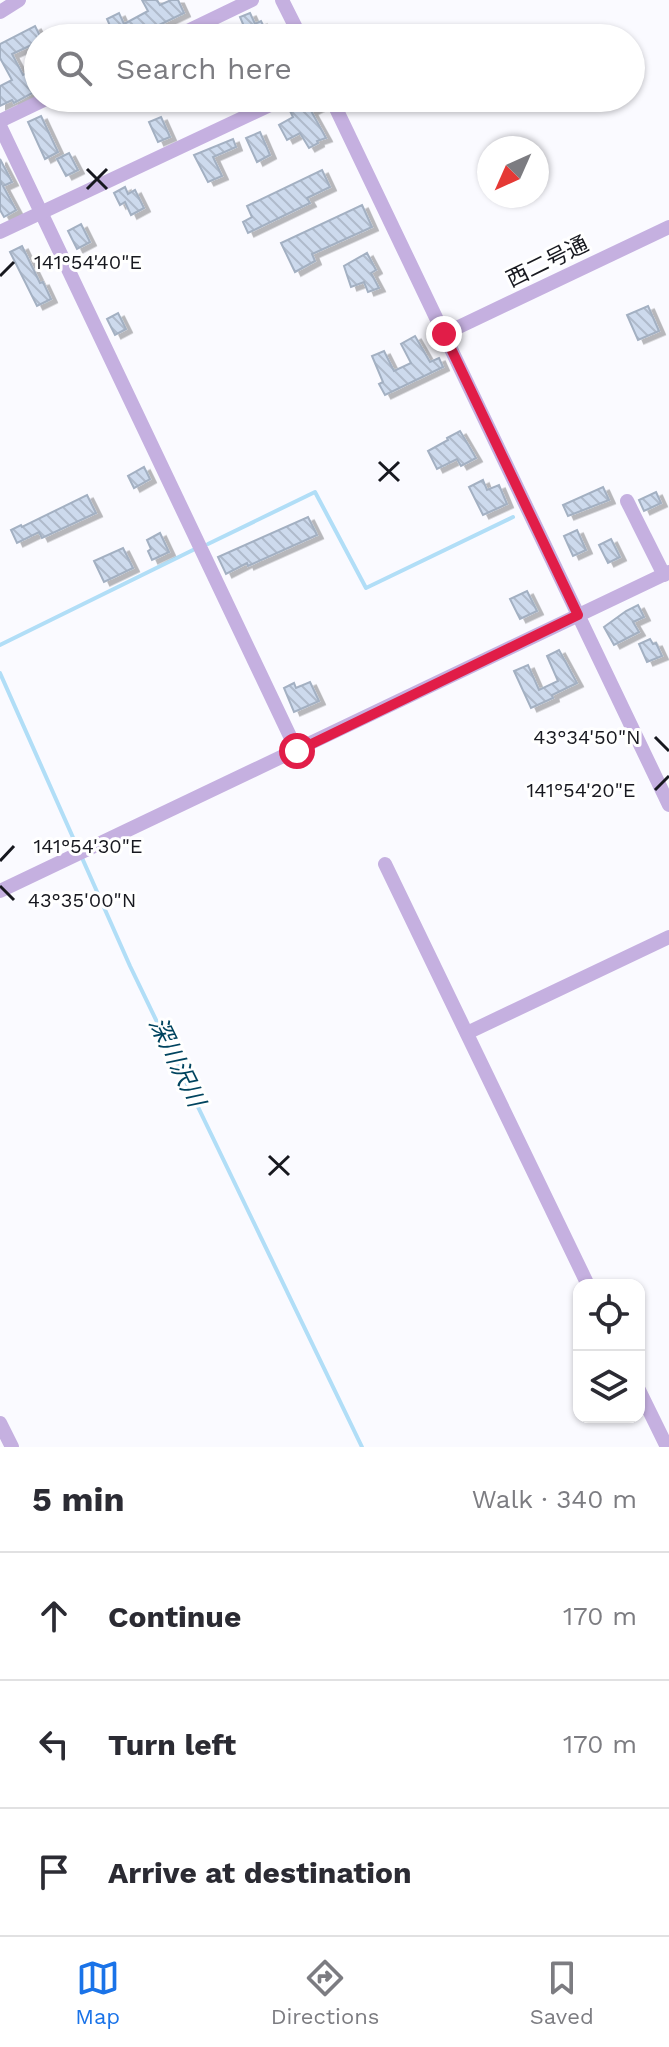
<!DOCTYPE html>
<html lang="en">
<head>
<meta charset="utf-8">
<style>
  :root { --surface:#fff; --page:#f2f2f3; --text:#2b2b33; --muted:#7c7c81; --line:#e1e1e2; --accent:#1a73e8 }
  body { margin:0; font-family:"Work Sans","Noto Sans JP",sans-serif; background:var(--page); color:var(--text) }
  .controls { position:absolute; right:24px; bottom:24px; display:grid; overflow:hidden; border-radius:16px; box-shadow:0 2px 6px #0004 }
  .controls button { width:72px; height:72px; display:grid; place-items:center; padding:0; border:0; border-bottom:2px solid var(--line); background:var(--surface); color:var(--text); font:40px sans-serif }
  .compass { position:absolute; left:477px; top:136px; width:72px; height:72px; border-radius:50%; background:var(--surface); box-shadow:0 2px 6px #0004; rotate:225deg }
  .stop { position:absolute; width:24px; height:24px; margin:-18px; border:6px solid #e11d48; border-radius:50%; background:#fff }
  .stop.end { background:#e11d48; border-color:#fff; box-shadow:0 2px 8px #0008 }
  .list { margin:0; padding:0; list-style:none }
  h2 { display:flex; justify-content:space-between; align-items:center; height:104px; margin:0; padding:0 32px; font-size:34px }
  h2 small { font-size:26px; font-weight:400; color:var(--muted) }
  .list li { display:grid; grid-template-columns:52px 1fr auto; gap:24px; align-items:center; box-sizing:border-box; height:128px; padding:0 32px; border-top:2px solid var(--line) }
  .list b { display:block; font-size:30px; white-space:nowrap }
  .list em { font-size:26px; font-style:normal; color:var(--muted) }
  .icon { flex:none; width:44px; height:44px; fill:none; stroke:currentColor; stroke-width:2; stroke-linecap:round; stroke-linejoin:round }
  .map { position:relative; flex:none; width:669px; height:1447px; overflow:hidden }
  .search { position:absolute; background:var(--surface); box-shadow:0 2px 6px #0004; left:24px; right:24px; top:24px; height:88px; display:flex; align-items:center; gap:20px; box-sizing:border-box; padding:0 28px; border-radius:44px; color:var(--muted); font-size:30px }
  .sheet { height:488px; background:var(--surface) }
  nav { display:flex; justify-content:space-around; align-items:center; box-sizing:border-box; height:112px; border-top:2px solid var(--line); background:var(--surface); font-size:22px; color:var(--muted) }
  nav a { display:grid; justify-items:center; gap:4px }
  nav .on { color:var(--accent) }
  .map>svg:first-child { display:block }
  .lines { fill:none; stroke-linecap:round; stroke-linejoin:round }
  .stream { stroke:#b1def7; stroke-width:4 }
  .building { fill:url(#building-back-hatch); stroke:#a3b0c2; stroke-width:2; filter:url(#shadow) }
  .minor { stroke:#c5b0e0; stroke-width:14 }
  .route { stroke:#e11d48; stroke-width:10 }
  .ticks { fill:none; stroke:#17181f; stroke-width:3 }
  .labels { text-anchor:middle; stroke-width:6; stroke-linejoin:round; paint-order:stroke }
  .street-label { font-size:22px; fill:#17181f; stroke:#fff }
  .water-label { font-size:24px; font-style:italic; fill:#00445f; stroke:#fff }
  .ticks-label { font-size:20px; text-anchor:middle; fill:#17181f; stroke:#fff; stroke-width:6; stroke-linejoin:round; paint-order:stroke }
</style>
</head>
<body>
<div class="map">
<svg width="669" height="1447" viewBox="0 0 669 1447">
  <defs>
    <pattern id="building-back-hatch" width="6" height="6" patternUnits="userSpaceOnUse" patternTransform="scale(2)"><rect width="6" height="6" fill="#cddaed"/><path d="M-1 5l2 2M0 0l6 6M5-1l2 2" fill="none" stroke="#afbacb"/></pattern>
    <filter id="shadow"><feDropShadow dx="6" dy="3.5" stdDeviation="0" flood-color="#0004"/></filter>
  </defs>
  <rect width="100%" height="100%" fill="#fafaff"/>
  <g class="lines">
    <!-- stream -->
    <g class="stream">
      <polyline points="208,544 315,492 366,588 513,517"/>
      <polyline points="0,645 195,549"/>
      <polyline points="0,673 130,966 362,1447"/>
    </g>
  </g>
  <!-- building -->
  <g class="building">
    <polygon points="142,0 157,0 160,5 171,0 178,0 184,13 159,25 162,31 153,36 150,30 134,38 89,38 111,28 107,19 119,13 124,24 148,11"/>
    <polygon points="250,13 255,24 261,21 268,35 262,38 249,38 240,17"/>
    <polygon points="35,26 41,38 38,38 38,42 12,54 23,75 38,67 38,90 14,103 12,100 0,106 0,86 12,80 0,58 0,44"/>
    <polygon points="314,98 319,107 311,111 326,138 317,141 318,143 309,148 300,133 287,140 279,125 293,117 290,111"/>
    <polygon points="41,116 58,152 45,159 28,122"/>
    <polygon points="161,117 170,137 158,142 149,122"/>
    <polygon points="260,132 270,155 257,162 246,138"/>
    <polygon points="233,139 236,147 213,157 222,176 208,182 194,155"/>
    <polygon points="69,153 78,170 66,176 57,159"/>
    <polygon points="0,159 12,182 3,186 16,210 4,217 0,210 0,180 2,185 0,180"/>
    <polygon points="322,170 330,187 307,198 310,203 248,233 243,222 252,217 247,206"/>
    <polygon points="125,187 128,194 135,190 144,208 131,215 125,202 120,205 114,193"/>
    <polygon points="362,205 372,227 312,254 315,261 295,272 281,243"/>
    <polygon points="81,224 90,242 77,249 68,231"/>
    <polygon points="22,246 40,283 43,282 51,299 37,306 10,252"/>
    <polygon points="367,253 376,270 371,273 379,288 368,292 364,282 351,287 344,266"/>
    <polygon points="648,306 659,331 638,340 627,315"/>
    <polygon points="118,313 126,329 115,335 107,319"/>
    <polygon points="415,336 430,362 439,358 443,367 385,395 379,384 383,382 372,356 384,351 394,371 411,363 401,344"/>
    <polygon points="460,431 476,458 461,466 457,459 437,469 428,451 448,440 447,438"/>
    <polygon points="144,467 150,479 134,488 128,476"/>
    <polygon points="483,480 487,490 499,485 507,504 483,515 469,487"/>
    <polygon points="603,487 609,500 568,516 563,505"/>
    <polygon points="656,492 661,503 644,511 639,500"/>
    <polygon points="87,495 96,513 42,538 39,532 17,543 11,530 21,525 22,527"/>
    <polygon points="308,517 317,535 248,566 247,563 226,574 218,557"/>
    <polygon points="577,530 586,550 573,556 564,536"/>
    <polygon points="160,533 169,552 152,560 148,551 151,549 147,540"/>
    <polygon points="611,539 620,557 608,563 599,545"/>
    <polygon points="123,548 133,568 104,582 94,561"/>
    <polygon points="527,591 537,611 520,619 510,599"/>
    <polygon points="638,605 644,617 633,622 639,632 614,645 604,627 626,611"/>
    <polygon points="650,639 653,644 656,643 662,656 647,662 639,644"/>
    <polygon points="559,650 577,683 552,695 553,698 531,708 514,671 528,665 539,690 558,681 547,656"/>
    <polygon points="310,682 319,701 294,712 284,688 294,683 296,688"/>
  </g>
  <g class="lines">
    <!-- minor -->
    <g class="minor">
      <polyline points="282,0 301,38"/>
      <polyline points="0,12 19,0"/>
      <polyline points="173,38 252,0"/>
      <polyline points="331,98 669,805"/>
      <polyline points="0,121 48,98"/>
      <polyline points="0,126 297,751"/>
      <polyline points="0,232 285,98"/>
      <polyline points="444,334 669,227"/>
      <polyline points="627,501 664,575"/>
      <polyline points="385,864 588,1285"/>
      <polyline points="0,891 669,572"/>
      <polyline points="467,1033 669,937"/>
      <polyline points="639,1390 667,1447"/>
      <polyline points="0,1423 12,1447"/>
    </g>
  </g>
  <g class="lines">
    <!-- route -->
    <polyline class="route" points="297,751 578,615 444,334"/>
  </g>
  <!-- ticks -->
  <path class="ticks" d="M87,169L107,189M87,189L107,169M0,276L14,262M379,462L399,481M379,481L399,462M655,737L669,751M655,790L669,776M0,861L14,846M0,886L14,900M269,1156L289,1175M269,1175L289,1156"/>
  <g class="labels">
    <!-- street labels -->
    <g class="street-label">
      <text transform="translate(547 261) rotate(-26)" y="8">西二号通</text>
    </g>
    <!-- water labels -->
    <g class="water-label">
      <text transform="translate(177 1062) rotate(64)" y="8">深川沢川</text>
    </g>
  </g>
  <g class="ticks-label">
    <text x="88" y="269">141°54'40"E</text>
    <text x="587" y="744">43°34'50"N</text>
    <text x="581" y="797">141°54'20"E</text>
    <text x="88" y="853">141°54'30"E</text>
    <text x="82" y="907">43°35'00"N</text>
  </g>
</svg>
<div class="controls">
<button><svg class="icon" aria-label="locate" viewBox="0 0 24 24"><circle cx="12" cy="12" r="6"/><path d="M12 2v4M12 18v4M2 12h4M18 12h4"/></svg></button>
<button><svg class="icon" aria-label="layers" viewBox="0 0 24 24"><path d="M12 4l9 5-9 5-9-5zM3 14l9 5 9-5"/></svg></button>
</div>
<svg class="compass" viewBox="-18 -18 36 36"><path d="M0-13l5 13h-10z" fill="#e53935"/><path d="M0 13l5-13h-10z" fill="#7c7c81"/></svg>
<div class="stop" style="left:297px;top:751px"></div>
<div class="stop end" style="left:444px;top:334px"></div>
<div class="search"><svg class="icon" aria-label="search" viewBox="0 0 24 24"><circle cx="10" cy="10" r="6"/><path d="M15 15l6 6"/></svg>Search here</div>
</div>
<section class="sheet">
<h2>5 min<small>Walk · 340 m</small></h2>
<ul class="list">
<li><svg class="icon" aria-label="ahead" viewBox="0 0 24 24"><path d="M12 20V5M6 11l6-6 6 6"/></svg><div><b>Continue</b></div><em>170 m</em></li>
<li><svg class="icon" aria-label="left" viewBox="0 0 24 24"><path d="M17 20v-9H6M10 6l-5 5 5 5"/></svg><div><b>Turn left</b></div><em>170 m</em></li>
<li><svg class="icon" aria-label="arrive" viewBox="0 0 24 24"><path d="M6 21V4h12l-3 4 3 4H6"/></svg><div><b>Arrive at destination</b></div></li>
</ul>
</section>
<nav>
<a class="on"><svg class="icon" aria-label="map" viewBox="0 0 24 24"><path d="M3 6l6-2 6 2 6-2v14l-6 2-6-2-6 2zM9 4v14M15 6v14"/></svg>Map</a>
<a><svg class="icon" aria-label="directions" viewBox="0 0 24 24"><path d="M12 3l9 9-9 9-9-9zM9 14v-3h6M13 9l2 2-2 2"/></svg>Directions</a>
<a><svg class="icon" aria-label="saved" viewBox="0 0 24 24"><path d="M7 4h10v16l-5-4-5 4z"/></svg>Saved</a>
</nav>
</body>
</html>
